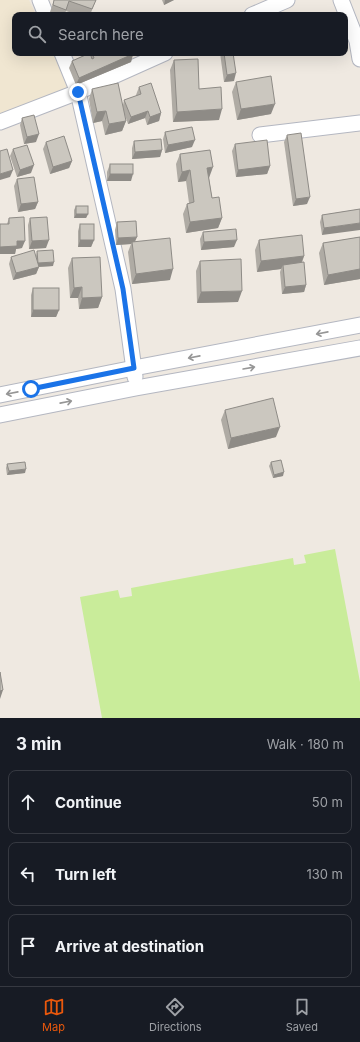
<!DOCTYPE html>
<html lang="en">
<head>
<meta charset="utf-8">
<style>
  :root { --surface:#171b24; --page:#20242c; --text:#f1f3f6; --muted:#9ea1a6; --line:#363941; --accent:#ea580c }
  body { margin:0; font-family:Inter,sans-serif; background:var(--page); color:var(--text) }
  .stop { position:absolute; width:12px; height:12px; margin:-9px; border:3px solid #1a73e8; border-radius:50%; background:#fff }
  .stop.end { background:#1a73e8; border-color:#fff; box-shadow:0 1px 4px #0008 }
  .list { margin:0; padding:0; list-style:none }
  h2 { display:flex; justify-content:space-between; align-items:center; height:52px; margin:0; padding:0 16px; font-size:17px }
  h2 small { font-size:13px; font-weight:400; color:var(--muted) }
  .list li { display:grid; grid-template-columns:26px 1fr auto; gap:12px; align-items:center; box-sizing:border-box; height:64px; margin:0 8px 8px; padding:0 8px; border:1px solid var(--line); border-radius:8px }
  .list b { display:block; font-size:15px; white-space:nowrap }
  .list em { font-size:13px; font-style:normal; color:var(--muted) }
  .icon { flex:none; width:22px; height:22px; fill:none; stroke:currentColor; stroke-width:2; stroke-linecap:round; stroke-linejoin:round }
  .map { position:relative; flex:none; width:360px; height:718px; overflow:hidden }
  .search { position:absolute; background:var(--surface); box-shadow:0 4px 16px #0002; left:12px; right:12px; top:12px; height:44px; display:flex; align-items:center; gap:10px; box-sizing:border-box; padding:0 14px; border-radius:8px; color:var(--muted); font-size:15px }
  .sheet { height:268px; background:var(--surface) }
  nav { display:flex; justify-content:space-around; align-items:center; box-sizing:border-box; height:56px; border-top:1px solid var(--line); background:var(--surface); font-size:11px; color:var(--muted) }
  nav a { display:grid; justify-items:center; gap:2px }
  nav .on { color:var(--accent) }
  .map>svg:first-child { display:block }
  .education { fill:#f0e6d1 }
  .pitch { fill:#c9ec9a }
  .lines { fill:none; stroke-linecap:round; stroke-linejoin:round }
  .minor-casing { stroke:#b4b7c1; stroke-width:17 }
  .minor { stroke:#fff; stroke-width:15 }
  .wall { fill:#afaba4 }
  .shaded-wall { fill:#8e8b86 }
  .building { fill:#cbc7bf; stroke:#8e8b86 }
  .oneway { stroke:#969696 }
  .route { stroke:#1a73e8; stroke-width:5 }
</style>
</head>
<body>
<div class="map">
<svg width="360" height="718" viewBox="0 0 360 718">
  <rect width="100%" height="100%" fill="#efe9e1"/>
  <!-- education -->
  <polygon class="education" points="0,0 29,0 36,15 15,15 15,53 53,53 70,92 0,119"/>
  <!-- pitch -->
  <polygon class="pitch" points="335,549 360,682 360,718 102,718 80,597 118,590 120,598 132,596 131,588 293,558 294,565 306,563 304,555"/>
  <g class="lines">
    <defs>
      <g id="minor">
        <polyline points="40,0 46,15"/>
        <polyline points="341,0 357,41 360,59"/>
        <polyline points="252,15 287,0"/>
        <polyline points="62,53 78,92 123,289 135,377"/>
        <polyline points="0,122 78,92 165,53"/>
        <polyline points="260,135 360,123"/>
        <polyline points="0,395 134,368 360,325"/>
        <polyline points="0,415 136,388 360,348"/>
      </g>
    </defs>
    <!-- minor casing -->
    <use href="#minor" class="minor-casing"/>
    <!-- minor -->
    <use href="#minor" class="minor"/>
  </g>
  <!-- wall -->
  <g class="wall">
    <polygon points="54,0 96,0 90,15 78,15 66,11 64,15 49,15"/>
    <polygon points="162,0 174,0 164,5"/>
    <polygon points="86,53 133,53 133,54 131,62 76,85 69,68 72,61 87,54"/>
    <polygon points="220,53 233,53 234,81 224,82"/>
    <polygon points="174,60 199,89 219,120 173,122 170,70"/>
    <polygon points="236,82 271,114 237,120 232,92"/>
    <polygon points="139,87 161,113 159,121 147,125 145,118 128,124 125,115 126,121 122,131 105,135 102,121 93,123 89,99 92,89 123,105 124,100 137,96 136,95"/>
    <polygon points="22,118 36,142 24,144 20,125"/>
    <polygon points="165,132 192,147 165,153 163,139"/>
    <polygon points="287,135 307,204 293,206 284,142"/>
    <polygon points="134,141 162,150 160,157 132,159 132,148"/>
    <polygon points="46,142 72,161 69,168 50,174 43,149"/>
    <polygon points="235,144 270,166 267,174 236,177 232,151"/>
    <polygon points="13,149 31,173 17,177 10,156"/>
    <polygon points="180,154 209,178 212,198 222,218 218,228 186,233 183,214 187,204 189,203 186,181 178,182 176,164"/>
    <polygon points="110,164 131,181 107,181 107,172"/>
    <polygon points="17,179 38,202 35,209 18,212 14,186"/>
    <polygon points="76,206 88,214 86,218 74,218 74,210"/>
    <polygon points="360,209 322,235 320,222 322,215"/>
    <polygon points="9,218 22,248 16,249 15,254 7,224"/>
    <polygon points="30,218 46,248 29,249 28,225"/>
    <polygon points="117,222 135,242 170,280 132,284 128,252 131,244 116,245 115,230"/>
    <polygon points="80,224 94,240 91,247 78,247 78,231"/>
    <polygon points="203,232 234,247 201,250 200,239"/>
    <polygon points="360,237 360,279 324,285 319,253 323,243"/>
    <polygon points="259,240 304,256 302,263 306,285 304,292 282,294 280,272 281,269 257,272 255,250"/>
    <polygon points="37,251 53,266 39,267 36,274 13,280 9,264 11,257 36,256"/>
    <polygon points="72,258 102,297 98,308 79,309 78,298 70,298 68,268"/>
    <polygon points="200,261 238,302 197,303 196,271"/>
    <polygon points="33,288 59,310 56,317 31,317 31,295"/>
    <polygon points="225,410 276,437 228,449 221,420"/>
    <polygon points="271,462 283,476 273,478 269,466"/>
    <polygon points="7,464 25,473 7,475 6,468"/>
  </g>
  <!-- shaded-wall -->
  <g class="shaded-wall">
    <polygon points="165,0 174,0 164,5"/>
    <polygon points="133,54 131,62 76,85 79,78"/>
    <polygon points="236,73 234,81 224,82 227,75"/>
    <polygon points="275,104 271,114 237,120 241,109"/>
    <polygon points="222,109 219,120 173,122 177,112"/>
    <polygon points="106,111 102,121 93,123 97,112"/>
    <polygon points="148,111 145,118 128,124 131,117"/>
    <polygon points="161,113 159,121 147,125 150,117"/>
    <polygon points="126,121 122,131 105,135 109,124"/>
    <polygon points="39,134 36,142 24,144 27,137"/>
    <polygon points="195,140 192,147 165,153 168,145"/>
    <polygon points="162,150 160,157 132,159 135,152"/>
    <polygon points="72,161 69,168 50,174 53,167"/>
    <polygon points="34,165 31,173 17,177 20,170"/>
    <polygon points="270,166 267,174 236,177 238,170"/>
    <polygon points="213,167 209,178 204,179 207,168"/>
    <polygon points="13,170 10,177 0,180 0,174"/>
    <polygon points="190,170 186,181 178,182 182,172"/>
    <polygon points="110,174 133,174 131,181 107,181"/>
    <polygon points="310,197 307,204 293,206 296,199"/>
    <polygon points="38,202 35,209 18,212 21,204"/>
    <polygon points="76,214 88,214 86,218 74,218"/>
    <polygon points="222,218 218,228 186,233 190,222"/>
    <polygon points="360,223 360,230 322,235 324,228"/>
    <polygon points="137,237 134,244 132,242 131,244 116,245 118,238"/>
    <polygon points="49,240 46,248 29,249 32,241"/>
    <polygon points="80,240 94,240 91,247 78,247"/>
    <polygon points="237,240 234,247 201,250 204,242"/>
    <polygon points="17,241 25,241 22,248 16,249 15,254 0,254 0,247"/>
    <polygon points="304,256 300,266 283,265 281,269 257,272 261,261"/>
    <polygon points="54,262 53,266 36,267 38,263"/>
    <polygon points="39,267 36,274 13,280 16,273"/>
    <polygon points="173,269 170,280 132,284 136,274"/>
    <polygon points="360,269 360,279 324,285 328,275"/>
    <polygon points="306,285 304,292 282,294 285,287"/>
    <polygon points="82,287 78,298 70,298 74,288"/>
    <polygon points="242,291 238,302 197,303 201,292"/>
    <polygon points="102,297 98,308 79,309 82,298"/>
    <polygon points="33,310 59,310 56,317 31,317"/>
    <polygon points="280,427 276,437 228,449 231,438"/>
    <polygon points="26,469 25,473 7,475 9,471"/>
    <polygon points="284,472 283,476 273,478 274,475"/>
    <polygon points="3,690 0,699 0,691"/>
  </g>
  <!-- building -->
  <g class="building">
    <polygon points="54,0 96,0 92,9 69,1 66,10 53,5"/>
    <polygon points="90,53 92,59 94,58 92,53 133,53 133,54 79,78 72,61"/>
    <polygon points="224,53 233,53 236,73 227,75"/>
    <polygon points="198,59 199,89 221,87 222,109 177,112 174,60"/>
    <polygon points="271,76 275,104 241,109 236,82"/>
    <polygon points="118,83 126,121 109,124 106,111 97,112 92,89"/>
    <polygon points="151,83 161,113 150,117 148,111 131,117 124,100 141,94 139,87"/>
    <polygon points="34,115 39,134 27,137 22,118"/>
    <polygon points="192,127 195,140 168,145 165,132"/>
    <polygon points="301,133 310,197 296,199 287,135"/>
    <polygon points="64,136 72,161 53,167 46,142"/>
    <polygon points="161,139 162,150 135,152 134,141"/>
    <polygon points="267,140 270,166 238,170 235,144"/>
    <polygon points="27,145 34,165 20,170 13,149"/>
    <polygon points="7,149 13,170 0,174 0,151"/>
    <polygon points="210,150 213,167 207,168 212,198 219,197 222,218 190,222 187,204 194,202 190,170 182,172 180,154"/>
    <rect x="110" y="164" width="23" height="10"/>
    <polygon points="34,177 38,202 21,204 17,179"/>
    <rect x="76" y="206" width="12" height="8"/>
    <polygon points="360,209 360,223 324,228 322,215"/>
    <polygon points="24,217 25,241 17,241 17,246 0,247 0,224 9,224 9,218"/>
    <polygon points="47,217 49,240 32,241 30,218"/>
    <polygon points="136,221 137,237 118,238 117,222"/>
    <rect x="80" y="224" width="14" height="16"/>
    <polygon points="236,229 237,240 204,242 203,232"/>
    <polygon points="302,235 304,256 261,261 259,240"/>
    <polygon points="360,237 360,269 328,275 323,243"/>
    <polygon points="170,238 173,269 136,274 132,242"/>
    <polygon points="34,250 39,267 16,273 11,257"/>
    <polygon points="53,250 54,262 38,263 37,251"/>
    <polygon points="100,257 102,297 82,298 82,287 74,288 72,258"/>
    <polygon points="241,259 242,291 201,292 200,261"/>
    <polygon points="304,262 306,285 285,287 283,265"/>
    <rect x="33" y="288" width="26" height="22"/>
    <polygon points="273,398 280,427 231,438 225,410"/>
    <polygon points="281,460 284,472 274,475 271,462"/>
    <polygon points="25,462 26,469 9,471 7,464"/>
    <polygon points="0,672 3,690 0,691"/>
  </g>
  <!-- one-way arrows -->
  <defs><path id="oneway-shaft" d="M-6 0H5M1.5-3L5.5 0L1.5 3" fill="none" stroke-width="1.6" stroke-linecap="round" stroke-linejoin="round"/></defs>
  <g class="oneway">
    <use href="#oneway-shaft" transform="translate(322 333) rotate(169)"/>
    <use href="#oneway-shaft" transform="translate(194 357) rotate(169)"/>
    <use href="#oneway-shaft" transform="translate(249 368) rotate(-10)"/>
    <use href="#oneway-shaft" transform="translate(12 393) rotate(169)"/>
    <use href="#oneway-shaft" transform="translate(66 402) rotate(-11)"/>
  </g>
  <g class="lines">
    <!-- route -->
    <polyline class="route" points="31,389 134,368 123,289 78,92"/>
  </g>
</svg>
<div class="stop" style="left:31px;top:389px"></div>
<div class="stop end" style="left:78px;top:92px"></div>
<div class="search"><svg class="icon" aria-label="search" viewBox="0 0 24 24"><circle cx="10" cy="10" r="6"/><path d="M15 15l6 6"/></svg>Search here</div>
</div>
<section class="sheet">
<h2>3 min<small>Walk · 180 m</small></h2>
<ul class="list">
<li><svg class="icon" aria-label="ahead" viewBox="0 0 24 24"><path d="M12 20V5M6 11l6-6 6 6"/></svg><div><b>Continue</b></div><em>50 m</em></li>
<li><svg class="icon" aria-label="left" viewBox="0 0 24 24"><path d="M17 20v-9H6M10 6l-5 5 5 5"/></svg><div><b>Turn left</b></div><em>130 m</em></li>
<li><svg class="icon" aria-label="arrive" viewBox="0 0 24 24"><path d="M6 21V4h12l-3 4 3 4H6"/></svg><div><b>Arrive at destination</b></div></li>
</ul>
</section>
<nav>
<a class="on"><svg class="icon" aria-label="map" viewBox="0 0 24 24"><path d="M3 6l6-2 6 2 6-2v14l-6 2-6-2-6 2zM9 4v14M15 6v14"/></svg>Map</a>
<a><svg class="icon" aria-label="directions" viewBox="0 0 24 24"><path d="M12 3l9 9-9 9-9-9zM9 14v-3h6M13 9l2 2-2 2"/></svg>Directions</a>
<a><svg class="icon" aria-label="saved" viewBox="0 0 24 24"><path d="M7 4h10v16l-5-4-5 4z"/></svg>Saved</a>
</nav>
</body>
</html>
